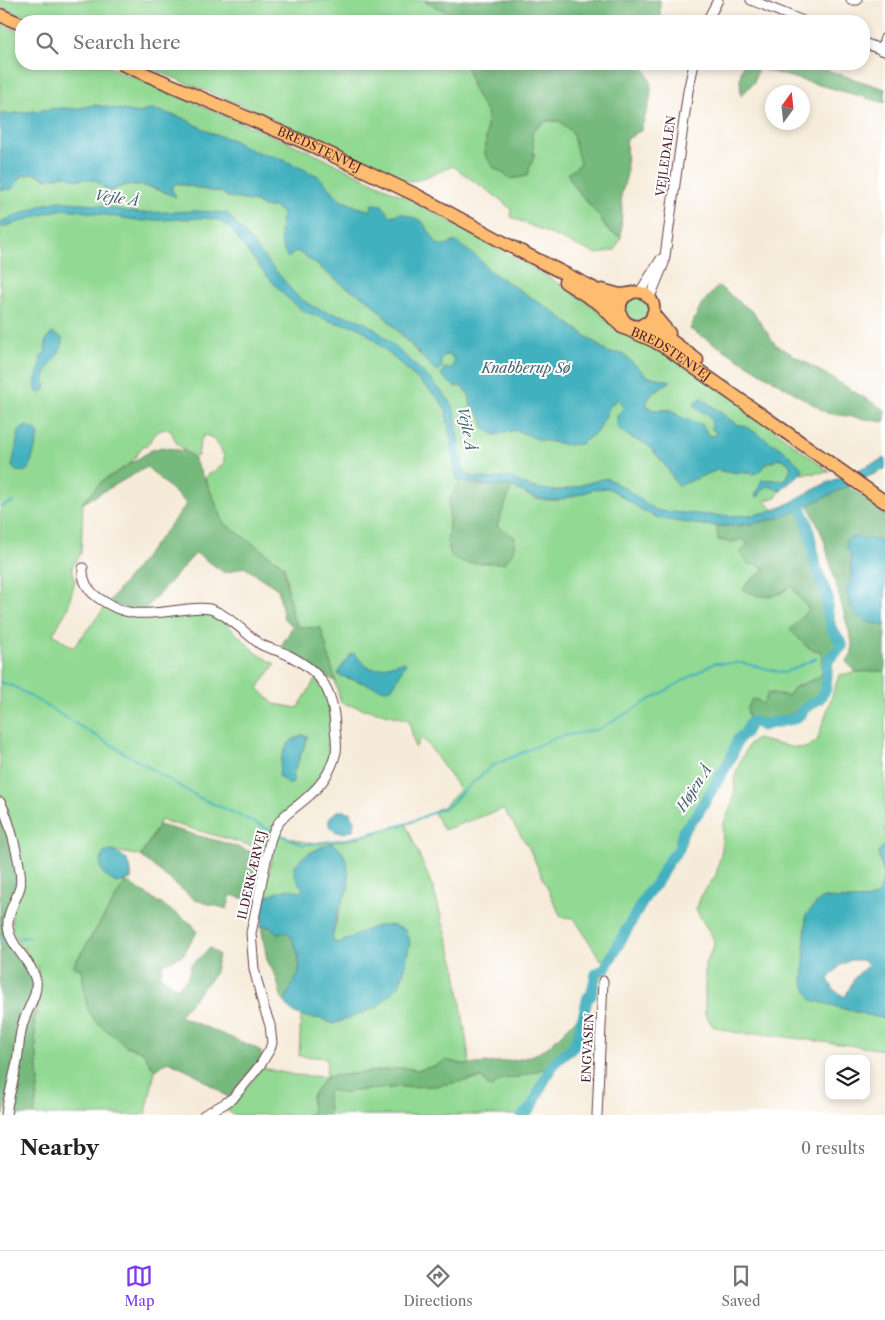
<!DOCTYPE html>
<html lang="en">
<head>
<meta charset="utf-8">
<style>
  :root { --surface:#fff; --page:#f6f6f6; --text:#202124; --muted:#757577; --line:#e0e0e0; --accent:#7c3aed }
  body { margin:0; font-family:"Libre Caslon Text",serif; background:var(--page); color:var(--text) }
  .controls { position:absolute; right:15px; bottom:15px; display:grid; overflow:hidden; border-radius:10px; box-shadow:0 2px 8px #0003 }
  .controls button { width:45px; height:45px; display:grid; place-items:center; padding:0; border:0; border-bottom:1px solid var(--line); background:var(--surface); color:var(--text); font:25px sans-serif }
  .compass { position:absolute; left:765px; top:85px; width:45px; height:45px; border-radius:50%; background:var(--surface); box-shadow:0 2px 8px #0003; rotate:15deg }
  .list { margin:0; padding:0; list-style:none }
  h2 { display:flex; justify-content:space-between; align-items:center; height:65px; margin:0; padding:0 20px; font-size:21px }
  h2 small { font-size:16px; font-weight:400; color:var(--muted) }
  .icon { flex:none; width:28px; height:28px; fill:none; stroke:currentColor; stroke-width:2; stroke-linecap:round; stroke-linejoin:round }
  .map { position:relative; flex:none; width:885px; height:1115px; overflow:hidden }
  .search { position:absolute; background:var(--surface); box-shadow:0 2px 8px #0003; left:15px; right:15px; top:15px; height:55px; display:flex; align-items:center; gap:12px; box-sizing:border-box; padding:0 18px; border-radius:20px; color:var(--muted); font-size:19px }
  .sheet { height:135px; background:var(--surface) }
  nav { display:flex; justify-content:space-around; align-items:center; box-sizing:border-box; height:70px; border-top:1px solid var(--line); background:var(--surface); font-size:14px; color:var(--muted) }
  nav a { display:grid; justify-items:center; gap:2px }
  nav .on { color:var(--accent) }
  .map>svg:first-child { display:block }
  .green { fill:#92d993; stroke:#6e7c5f; fill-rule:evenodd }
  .forest { fill:#75b97d; stroke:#606c54 }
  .water { fill:#43b1bf; stroke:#466875; fill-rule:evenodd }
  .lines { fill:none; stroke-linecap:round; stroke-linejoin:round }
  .stream { stroke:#43b1bf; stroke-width:2 }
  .river { stroke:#43b1bf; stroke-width:11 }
  .minor-casing { stroke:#643e45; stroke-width:11 }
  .major-casing { stroke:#643e45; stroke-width:14 }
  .highway-casing { stroke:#643e45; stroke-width:15 }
  .minor { stroke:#fff; stroke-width:9 }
  .major { stroke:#febc70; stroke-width:11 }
  .highway { stroke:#febc70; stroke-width:12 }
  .labels { text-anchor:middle; stroke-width:4; stroke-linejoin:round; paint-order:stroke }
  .street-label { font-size:12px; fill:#4a1f2b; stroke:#fff }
  .water-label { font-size:14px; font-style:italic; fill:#47616e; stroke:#fff }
</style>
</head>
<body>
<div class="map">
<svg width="885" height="1115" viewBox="0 0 885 1115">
  <rect width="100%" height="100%" fill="#fff"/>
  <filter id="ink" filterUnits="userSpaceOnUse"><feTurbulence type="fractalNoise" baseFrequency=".02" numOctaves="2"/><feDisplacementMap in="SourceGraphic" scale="10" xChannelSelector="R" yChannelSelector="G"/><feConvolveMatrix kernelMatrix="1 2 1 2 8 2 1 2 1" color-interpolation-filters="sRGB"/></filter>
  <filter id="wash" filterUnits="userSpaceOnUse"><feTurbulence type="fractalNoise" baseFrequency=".0096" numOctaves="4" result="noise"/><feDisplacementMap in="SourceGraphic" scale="20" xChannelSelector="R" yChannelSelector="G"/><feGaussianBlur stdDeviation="1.12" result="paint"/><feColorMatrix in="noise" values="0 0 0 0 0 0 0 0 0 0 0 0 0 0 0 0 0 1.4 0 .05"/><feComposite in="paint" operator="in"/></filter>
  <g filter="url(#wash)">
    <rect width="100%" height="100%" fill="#f6ebd9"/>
    <!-- green -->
    <g class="green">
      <polygon points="0,0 425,0 427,3 452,14 454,21 36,21 0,6"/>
      <path d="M0,24L21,32V64H102L304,149L413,201L552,279L594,307L616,331L653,344L742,405L830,472L801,474L803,469L745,426L736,424L701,398L700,412L707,413C711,419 717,429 715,436H709L691,420L680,417L671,410H653L646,405C649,392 661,389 670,381L647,376L622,353H609L551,310L491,272L477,257L448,245H438L428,232L390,216L357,207L341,200L318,176L279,158L253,151L233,140L213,134L183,118L152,109L139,113L94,105L76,109L62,108L8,114L0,113Z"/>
      <path d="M140,64H466L473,89L488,115L485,155L534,156L532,131L545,121H559L572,132L581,165L568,174L573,185L599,216L608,231L621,237L615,250L596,254L511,217V209C493,192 472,181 453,166L418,180L408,181L253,110Z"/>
      <path d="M34,173L47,179L64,175L74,179L95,180L110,192C131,178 154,188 175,196L171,188L176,183L210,191L221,192L228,197L256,202L263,207H275L282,213L280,232L288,257L296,251L304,255L344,285L370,301L425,361L441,358L445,355H449L454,359V364L451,369L460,386L469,394L471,407C479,413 483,418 484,428L494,435L516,430L540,440L596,432L599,430L610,406L618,399L624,408L628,436L648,445L665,465L678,486L717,470C729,474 741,471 754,474C765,467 780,447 791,468L786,479C778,481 771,479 762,480L758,497L764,488L769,486L781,491L776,497L764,501L774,510C738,521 695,517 658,511C639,504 625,485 606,478L568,489L547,491L502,479H482L468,475L449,501V530L497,526L512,486L535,499L560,500L596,489L609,488L652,516L703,525L717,526L718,540L732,542L742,539L748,544L755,564L766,569L747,583L780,594L791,586L809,610L807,647L821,652L822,674L817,678L795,687L788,696L772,692L764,704L747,709L750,721L745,733L738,739L731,758L720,777L698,813L683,831L679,849L668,862L656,884L647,894L608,962L600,959L574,918L561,917L528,846L503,809L444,830L435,815V810L444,806L460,790L429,746L421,738L415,748L409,720L341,703L321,628L298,627L292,616L284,566L224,523L205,478L208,475L223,465C227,454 218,445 211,437L204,435L200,442L198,456L193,457L177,444L171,431C159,425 154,437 147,445L143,446L130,464L101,482L83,502L81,553L72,567L75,581L67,610L53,634L73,648L106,606L112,610L209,612L220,617L255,652L275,664L258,688L274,704L298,708L316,678L329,699L332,748L329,768L306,794L263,849L161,820L141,856L114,851H105L101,858L116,883L126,881L73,966L82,970L85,999L126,1046L142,1051L155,1071L146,1113L141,1115H34L39,1082L34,1022L37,1010L38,966L33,967L23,953L25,947L20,948L13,932L0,798V190L12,189L22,176ZM302,735L307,736V739L293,774L292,784L279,774C283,764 281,749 291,741C295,738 299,737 302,735Z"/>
      <circle cx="637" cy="308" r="13"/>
      <polygon points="885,671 885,845 878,853 884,875 878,895 866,900 823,898 803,983 848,1010 885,1019 885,1050 755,1033 749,1035 724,1030 713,1026 705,1014 705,964 714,945 713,938 696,910 701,896 716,875 722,849 723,825 733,801 735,788 734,780 738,766 748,746 756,739 791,747 806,748 817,741 839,675 856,672"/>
      <path d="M406,824L433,888L455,964L470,1065L456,1063L438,1065L418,1070L404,1068L326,1077L312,1096V1111L308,1115H232L226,1109L243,1092L262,1068L294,1075L326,1077L327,1058L299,1056L301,1015L312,1019L319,1018L333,1024L377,1007L399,985L405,967L410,943L365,931L350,939L338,943L332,940L341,903L348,889L347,864L325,845L305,856L296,864L298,880L303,889L300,892L264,897L277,833C286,836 297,841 307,842C340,846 374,833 406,824Z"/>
      <polygon points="558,1064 540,1092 532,1111 526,1115 328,1115 329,1109 327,1094 331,1090 343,1094 353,1091 402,1087 435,1086 481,1078 491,1087 503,1079 518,1077"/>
    </g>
    <!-- forest -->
    <g class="forest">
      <polygon points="425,0 660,0 660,21 454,21 452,14 427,3"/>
      <path d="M466,64H644L643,67C659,87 647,108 641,130L626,140L627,174L621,196L622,208L621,237L609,231L599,216L573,185L568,174L580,164L572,132L559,121H545L532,131L534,156L527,176L512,179L494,168L485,155L488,115L473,89Z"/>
      <polygon points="743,64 808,64 885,89 885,103 758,68 754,82 741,96 740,78"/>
      <polygon points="718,286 753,312 775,344 885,410 885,422 827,413 690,329 701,305"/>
      <polygon points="162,447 184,451 193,457 210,490 224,523 284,566 292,616 299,627 321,628 336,682 280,648 293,626 284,619 278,589 244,567 225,573 196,553 144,610 139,611 108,603 187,504 147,467 83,503 101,482 152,450"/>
      <polygon points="460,481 487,486 512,486 497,526 515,537 514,550 505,563 467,563 452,558 447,543 450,519 449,501"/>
      <polygon points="847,486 885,512 885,671 856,672 846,662 852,654 852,642 823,537 808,504"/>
      <path d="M801,508L814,569L824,598L827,626L838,642L833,650L823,662L821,652L807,647L790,630L809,609L791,586C772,600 764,599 743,590L747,583L766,569L755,564L749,565L740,553L748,544L742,539L732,542L718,540L717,526C748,526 774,522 801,508Z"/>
      <polygon points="822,674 826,681 817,697 807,701 799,709 788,715 762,720 757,718 750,721 747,709 752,699 758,700 763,704 768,693 788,696 795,687 817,678"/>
      <polygon points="0,811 6,825 19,880 3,920 5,930 8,941 27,966 34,983 4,1115 0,1115"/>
      <polygon points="159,825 225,843 264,856 254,901 231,895 227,909 195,900 141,856"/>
      <polygon points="126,881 192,924 197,932 183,955 163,964 160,976 177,988 188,977 191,965 210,948 219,955 214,975 179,1016 256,1048 261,1052 262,1057 229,1098 192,1072 168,1061 155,1071 142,1051 126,1046 95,1021 89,1012 85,999 82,970 73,966"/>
      <path d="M261,926L270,927L278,934L287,932C297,941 303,968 297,980C291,990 286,991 286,1004L282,999L276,977L267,960Z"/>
      <polygon points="37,998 34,1022 39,1082 34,1115 9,1115 26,1021"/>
      <polygon points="580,1015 582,1031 578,1044 558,1064 518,1077 503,1079 491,1087 487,1086 485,1080 481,1078 435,1086 402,1087 353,1091 343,1094 331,1090 327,1094 329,1109 328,1115 308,1115 312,1111 312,1096 326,1077 404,1068 418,1070 435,1066 446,1060 467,1065 516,1060 528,1057 538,1053 549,1046"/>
    </g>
    <!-- water -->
    <g class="water">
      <path d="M94,105L139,113L152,109L183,118L213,134L233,140L253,151L279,158L318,176L341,200L357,207L371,211L372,204L382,205L390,216L401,213L422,221L438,245H448L455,241L477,257L491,272L551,310L608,353H622L647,376L671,381C661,388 648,392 646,405L653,410H671L680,417L702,424L709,436H715L716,432L711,429C713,422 711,419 707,413C701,412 695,410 694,403L701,398L736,424L745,426L786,452L803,469C799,478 787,483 781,491L769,486L764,488L758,497L755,496L762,480C771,479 778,481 786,479L791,468L788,462L779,458L773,462L769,461L762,469L754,474C741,471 729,474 717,470L678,486L665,465L648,445L628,436L617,427V415L624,408L618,399L610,406L599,430L581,444L569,445L540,440L516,430L495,435L484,428C483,418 479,413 471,407L469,394L460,386L455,387L441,375L444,368L451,369L454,364V358L449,355H445L441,358L442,367L436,371L370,301L344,286L304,255L296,251L288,258C278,245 280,229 282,213L275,207H263L256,202L228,197L221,192L210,191L177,183L171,188L176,197C154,188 131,177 110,192L95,180L74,179L64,175L47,179L34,173L22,176L12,189L0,190V113L8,114L62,108L76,109Z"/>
      <path d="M60,201L103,206L120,210L140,213L196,211L227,213L297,296C308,304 318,310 331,313C341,316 351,316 361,321C377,328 389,342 403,354C419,368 435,383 449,400C463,416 452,461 469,476L491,479L509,477L530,487L555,491L568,489L606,478L625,488L651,507L658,511L721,516L752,515L767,512L784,506L820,486L885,458V469L785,516L757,523L733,526L703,525L660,519L642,510L609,488L596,489L560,500H544L530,496L512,486H495L463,482L457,479L455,472L446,410L438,398L364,331L355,326L336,323L303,311L286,297L260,268L229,227L218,220L207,218L141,221L81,211L64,209L51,212L0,228V222L45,204Z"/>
      <path d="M52,333L62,338C65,350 52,360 47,370C43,377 46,383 45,390L38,393C30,381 43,370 40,357L45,353L46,340Z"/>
      <path d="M27,426L36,430L39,435L29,469C23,473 15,473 12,466L19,431L21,429Z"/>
      <path d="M853,537L885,541V626L864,621C861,617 858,617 855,613C849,607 848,596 846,589C855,573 849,571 851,555L847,549L846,540Z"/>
      <polygon points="354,653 367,667 376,669 403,662 406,663 393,687 385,690 338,675 340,669 351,654"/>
      <path d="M302,735L307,736V739L293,774V782L290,785L279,777C279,768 282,748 291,741C294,739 299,738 302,735Z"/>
      <path d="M337,811H344L351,813L354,820L353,830C335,839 318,824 337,811Z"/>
      <path d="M332,843C348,851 350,871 348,888C347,893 344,897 342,902C337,914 333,927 332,940L338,943C363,935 378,916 405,930L410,942L405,967L399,986L377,1007L333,1024C329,1022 323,1019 318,1018C310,1018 300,1016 293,1012C275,1002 297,983 299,972C302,961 295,940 287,932L278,934L270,927L261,926L264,897C276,894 287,885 300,892L303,889C300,884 295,878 294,871C293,858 322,847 332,843Z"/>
      <path d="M885,845V1019L848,1010L812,1000L803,983L806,915L822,898L866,900L878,895L884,875L878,852ZM850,960H862L869,964L855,977L845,997L834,990L828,979L840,966Z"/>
      <path d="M105,851C122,851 133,861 131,879L116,883C101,874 96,869 105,851Z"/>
    </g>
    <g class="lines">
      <!-- stream -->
      <g class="stream">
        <polyline points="0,507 13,502"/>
        <polyline points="0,682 15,687 198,797 269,829"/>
        <polyline points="279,834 303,845 352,838 409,823 450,805 462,792 492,766 555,738 599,729 714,663 743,663 784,673 816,658"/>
        <polyline points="18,938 30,937"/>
        <polyline points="0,940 7,939"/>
      </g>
      <!-- river -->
      <path class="river" d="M523,1115C535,1108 536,1095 543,1083C547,1075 553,1064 560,1057C565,1052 571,1052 574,1045C582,1029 583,1013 588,997L591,996L596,974L605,968L647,894L656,884L668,862L679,849L683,831L698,813L731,758L738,739L745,733L751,722H756L762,726L768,724L794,719L801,714L804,709L819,699L826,689L828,660L842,646L841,642L831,628L827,609L828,598L817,570L807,522L799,503"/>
    </g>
  </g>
  <g filter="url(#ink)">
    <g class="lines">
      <defs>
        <g id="minor">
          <polyline points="751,0 803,21"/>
          <polyline points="851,0 857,0"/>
          <polyline points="707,21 718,0"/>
          <polyline points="864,43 885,51"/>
          <polyline points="881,50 885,38"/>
          <polyline points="640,292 661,259"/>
          <polyline points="650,297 664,263 688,91 694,64"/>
          <path d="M83,568C82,580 88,590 97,597C128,619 145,614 180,610C190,609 200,607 210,609C226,613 246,634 260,644C268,649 279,650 288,655C322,672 334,691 335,729C336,736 337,745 336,752C331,773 320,787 303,801C294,809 282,815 276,827C273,831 272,836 270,841L251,933L254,969L264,1008L270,1025L272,1043L270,1049L261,1064L234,1097L224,1104L204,1115"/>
          <path d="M0,802C8,815 24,873 20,887C17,899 6,914 8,927C10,947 32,961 36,981C38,994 28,1008 24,1020C19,1033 19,1049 17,1062C14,1077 10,1092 7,1107L6,1115"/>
          <polyline points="597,1115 603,981"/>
        </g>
        <circle id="major" cx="637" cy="309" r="17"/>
        <g id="highway">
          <polyline points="0,15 21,24"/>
          <path id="s1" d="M122,64L313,146L418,196L510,246L593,288L620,308"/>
          <path id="s2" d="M565,282L601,305L622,327L654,341L668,349L885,502"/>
          <polyline points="602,290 620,295 629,294"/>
          <polyline points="653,314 669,333"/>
          <polyline points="644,324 657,330 697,360"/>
        </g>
      </defs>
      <!-- minor casing -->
      <use href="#minor" class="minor-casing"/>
      <!-- major casing -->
      <use href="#major" class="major-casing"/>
      <!-- highway casing -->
      <use href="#highway" class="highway-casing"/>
      <!-- minor -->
      <use href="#minor" class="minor"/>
      <!-- major -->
      <use href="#major" class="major"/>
      <!-- highway -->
      <use href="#highway" class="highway"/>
    </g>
  </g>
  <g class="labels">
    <!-- street labels -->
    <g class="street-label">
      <text dy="4" stroke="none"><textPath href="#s1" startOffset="215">BREDSTENVEJ</textPath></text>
      <text transform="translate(666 156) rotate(-82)" y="4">VEJLEDALEN</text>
      <text dy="4" stroke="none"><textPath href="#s2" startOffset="129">BREDSTENVEJ</textPath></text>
      <text transform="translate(252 875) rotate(-77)" y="4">ILDERKÆRVEJ</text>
      <text transform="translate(588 1048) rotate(-87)" y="4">ENGVASEN</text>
    </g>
    <!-- water labels -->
    <g class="water-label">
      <text transform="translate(117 198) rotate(8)" y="5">Vejle Å</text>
      <text x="526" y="373">Knabberup Sø</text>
      <text transform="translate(467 429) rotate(79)" y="5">Vejle Å</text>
      <text transform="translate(694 788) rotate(-57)" y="5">Højen Å</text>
    </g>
  </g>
</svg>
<div class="controls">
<button><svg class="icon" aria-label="layers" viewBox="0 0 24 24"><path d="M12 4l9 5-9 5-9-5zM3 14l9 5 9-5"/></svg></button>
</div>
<svg class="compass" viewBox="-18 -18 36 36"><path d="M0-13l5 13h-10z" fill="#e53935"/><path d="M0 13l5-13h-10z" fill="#757577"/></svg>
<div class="search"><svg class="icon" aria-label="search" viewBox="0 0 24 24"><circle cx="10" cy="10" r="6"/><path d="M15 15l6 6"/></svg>Search here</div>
</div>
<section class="sheet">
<h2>Nearby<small>0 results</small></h2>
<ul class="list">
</ul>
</section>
<nav>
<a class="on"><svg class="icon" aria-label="map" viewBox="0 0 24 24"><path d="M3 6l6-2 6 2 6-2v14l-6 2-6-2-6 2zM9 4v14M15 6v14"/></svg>Map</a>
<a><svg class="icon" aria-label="directions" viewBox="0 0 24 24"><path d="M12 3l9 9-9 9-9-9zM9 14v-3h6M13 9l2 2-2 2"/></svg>Directions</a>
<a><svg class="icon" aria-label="saved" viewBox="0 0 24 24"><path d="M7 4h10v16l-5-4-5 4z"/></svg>Saved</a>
</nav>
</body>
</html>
